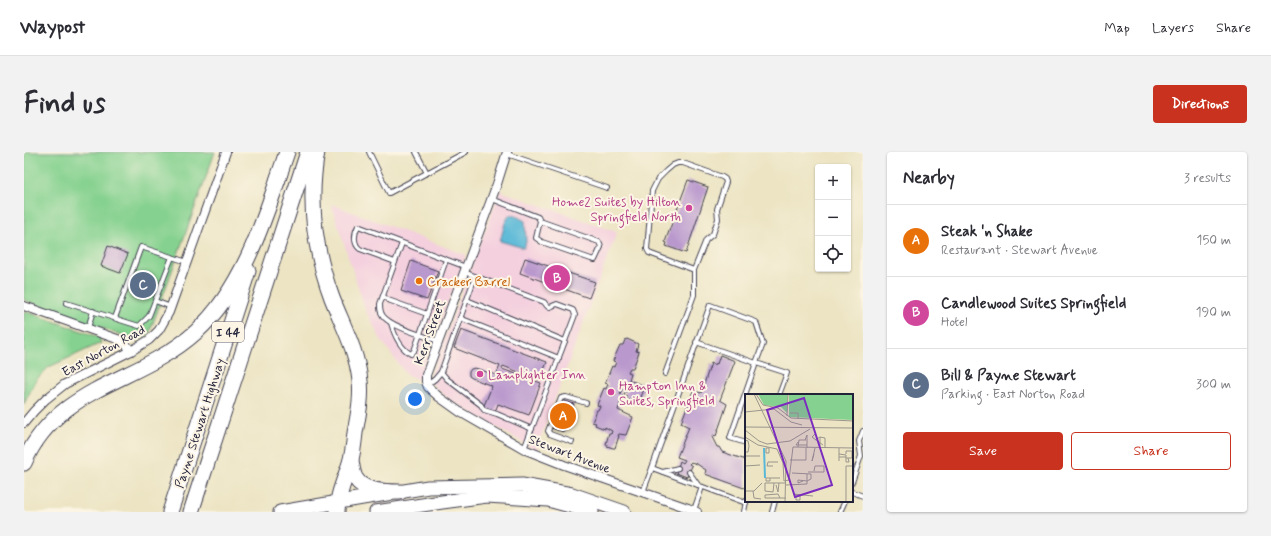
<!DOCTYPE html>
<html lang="en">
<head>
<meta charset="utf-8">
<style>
  :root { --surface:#fff; --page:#f2f2f3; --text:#2b2b33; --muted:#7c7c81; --line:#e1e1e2; --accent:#c8321e }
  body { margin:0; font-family:Mynerve,sans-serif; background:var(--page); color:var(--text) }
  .controls { position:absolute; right:12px; top:12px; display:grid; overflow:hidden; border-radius:4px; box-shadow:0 1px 3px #0004 }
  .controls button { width:36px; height:36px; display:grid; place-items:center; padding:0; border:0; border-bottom:1px solid var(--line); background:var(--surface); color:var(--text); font:20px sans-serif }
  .you { position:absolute; left:391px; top:247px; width:14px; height:14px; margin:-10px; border:3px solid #fff; border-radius:50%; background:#1a73e8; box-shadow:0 0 0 6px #1a73e833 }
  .badge { display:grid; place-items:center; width:26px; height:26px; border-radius:50%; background:var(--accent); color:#fff; font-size:13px; font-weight:700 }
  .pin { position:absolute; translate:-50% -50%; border:2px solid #fff; box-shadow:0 1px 4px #0006 }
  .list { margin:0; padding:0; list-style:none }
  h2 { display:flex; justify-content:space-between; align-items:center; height:52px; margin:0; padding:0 16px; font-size:17px }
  h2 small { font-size:13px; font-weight:400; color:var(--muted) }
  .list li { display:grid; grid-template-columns:26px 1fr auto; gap:12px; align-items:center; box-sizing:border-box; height:72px; padding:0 16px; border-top:1px solid var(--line) }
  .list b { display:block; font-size:15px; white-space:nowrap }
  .list p { margin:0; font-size:13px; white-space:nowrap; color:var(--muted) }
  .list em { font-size:13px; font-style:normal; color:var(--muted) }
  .actions { display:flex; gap:8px; padding:12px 16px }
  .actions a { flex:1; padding:9px 0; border:1px solid var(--accent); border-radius:4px; text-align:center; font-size:14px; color:var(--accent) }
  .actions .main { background:var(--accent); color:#fff }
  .icon { flex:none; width:22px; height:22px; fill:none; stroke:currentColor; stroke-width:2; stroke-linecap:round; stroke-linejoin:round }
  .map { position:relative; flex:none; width:839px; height:360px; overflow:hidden; border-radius:4px }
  header { display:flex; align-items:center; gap:24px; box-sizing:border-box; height:56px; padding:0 20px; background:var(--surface); border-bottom:1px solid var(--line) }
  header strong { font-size:19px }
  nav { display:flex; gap:22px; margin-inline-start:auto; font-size:14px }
  .intro { display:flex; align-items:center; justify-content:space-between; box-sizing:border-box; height:96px; padding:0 24px }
  h1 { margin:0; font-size:28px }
  .button { padding:10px 18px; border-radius:4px; background:var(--accent); color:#fff; font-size:14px; font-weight:700 }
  main { display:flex; gap:24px; padding:0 24px }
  aside { flex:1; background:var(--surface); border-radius:4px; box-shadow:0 1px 3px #0004 }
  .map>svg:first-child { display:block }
  .built { fill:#f4cfde }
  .green { fill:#85d18f; stroke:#547a65 }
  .water { fill:#58b8d7; stroke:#3d6d89 }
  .building { fill:#b998cd }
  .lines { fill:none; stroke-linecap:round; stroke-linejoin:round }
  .service-casing { stroke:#403f4f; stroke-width:6 }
  .minor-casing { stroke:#403f4f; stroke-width:10 }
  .primary-casing { stroke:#403f4f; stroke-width:15 }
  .motorway-casing { stroke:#403f4f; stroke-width:17 }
  .service { stroke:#fff; stroke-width:4 }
  .minor { stroke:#fff; stroke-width:8 }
  .primary { stroke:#fff; stroke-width:13 }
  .motorway { stroke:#fff; stroke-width:15 }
  .hotel-dot { fill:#d1479c; stroke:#fcf5e5; stroke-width:1.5 }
  .food-dot { fill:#e8710a; stroke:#fcf5e5; stroke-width:1.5 }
  .labels { text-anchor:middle; stroke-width:4; stroke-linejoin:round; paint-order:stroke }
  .shield { fill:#fcf5e5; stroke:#63616e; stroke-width:1 }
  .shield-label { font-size:12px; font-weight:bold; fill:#22223b }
  .hotel-label { font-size:13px; fill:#b23c85; stroke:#fcf5e5; text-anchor:start }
  .food-label { font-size:13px; fill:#c56008; stroke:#fcf5e5; text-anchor:start }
  .street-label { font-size:13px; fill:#22223b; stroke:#fcf5e5 }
  .inset-river { fill:none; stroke:#58b8d7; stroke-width:2 }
  .inset-road { fill:none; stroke:#9b968d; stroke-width:1 }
  .view { fill:#7b2cbf; fill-opacity:0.15; stroke:#7b2cbf; stroke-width:2 }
  .inset-edge { fill:none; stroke:#22223b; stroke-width:2 }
</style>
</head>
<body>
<header>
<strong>Waypost</strong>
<nav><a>Map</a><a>Layers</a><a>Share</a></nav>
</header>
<div class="intro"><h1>Find us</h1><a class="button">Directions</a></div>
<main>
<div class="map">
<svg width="839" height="360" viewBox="0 0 839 360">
  <rect width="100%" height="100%" fill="#fcf5e5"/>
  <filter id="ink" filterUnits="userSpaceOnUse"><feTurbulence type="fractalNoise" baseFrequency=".025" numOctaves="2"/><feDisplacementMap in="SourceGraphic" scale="8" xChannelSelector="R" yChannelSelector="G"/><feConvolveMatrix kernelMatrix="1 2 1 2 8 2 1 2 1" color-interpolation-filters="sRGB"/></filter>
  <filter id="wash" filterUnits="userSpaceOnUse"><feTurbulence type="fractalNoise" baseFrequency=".012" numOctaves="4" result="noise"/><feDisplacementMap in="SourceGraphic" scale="16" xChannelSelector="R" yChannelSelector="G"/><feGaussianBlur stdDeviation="0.9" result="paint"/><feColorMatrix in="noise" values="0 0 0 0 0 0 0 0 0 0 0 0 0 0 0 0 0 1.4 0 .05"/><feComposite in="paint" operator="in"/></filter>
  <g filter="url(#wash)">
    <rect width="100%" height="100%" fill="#ece4c3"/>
    <!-- built -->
    <g class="built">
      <polygon points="476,39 593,80 512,298 429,250 413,237 408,231 407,227 407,222"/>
      <polygon points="307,52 442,103 395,228 382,222 378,217 356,186 342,159"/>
    </g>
    <!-- green -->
    <g class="green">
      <polygon points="0,0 191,0 125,182 114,189 0,148"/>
      <polygon points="0,159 75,185 77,191 25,215 12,228 0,252"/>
    </g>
    <!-- water -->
    <polygon class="water" points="485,63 492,64 501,69 502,90 500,96 476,89 481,71"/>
    <g id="blocks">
      <!-- building -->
      <g class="building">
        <polygon points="664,28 684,35 662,101 642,94 643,91 641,90"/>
        <polygon points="84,94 104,102 96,121 77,114"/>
        <polygon points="501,106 571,130 565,146 496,121"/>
        <polygon points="387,109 414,119 403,148 377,139"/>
        <polygon points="437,178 523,210 516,228 479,214 478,217 517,231 505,263 474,252 471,260 459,256 468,234 448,226 445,224 445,220 447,217 451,216 472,223 476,214 430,196"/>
        <polygon points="603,187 614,192 612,199 615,200 609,216 606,216 604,220 607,221 605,228 621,234 615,251 602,247 603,244 600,243 602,238 598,237 596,242 599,243 594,258 609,265 602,283 595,282 594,284 595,284 591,296 589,296 583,294 583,292 582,292 585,281 587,282 588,279 581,275 581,277 571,273 572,271 568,270 573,258 574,258 576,254 573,253 580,236 582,237 584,232 581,231 588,214 590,215 592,210 589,209 596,193 599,193 601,188"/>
        <polygon points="696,203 711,209 696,248 703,252 692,284 689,283 688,285 693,295 695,295 698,300 722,308 722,334 720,336 681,322 682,318 673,312 667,310 665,312 668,314 663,325 652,321 656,309 659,311 661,308 653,305 665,275 657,271 669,239 677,241 687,211 691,213 692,211 693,212"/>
        <polygon points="538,248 550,252 540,280 527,276"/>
      </g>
    </g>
  </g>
  <g filter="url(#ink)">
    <use href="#blocks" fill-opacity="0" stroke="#403f4f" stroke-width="1"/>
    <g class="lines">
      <defs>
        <g id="service">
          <polyline points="345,0 365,41 442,0"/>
          <polyline points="392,0 403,21"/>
          <polyline points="483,2 583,36"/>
          <polyline points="468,47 514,65 516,69 512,86 518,90 567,107 571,108 577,95 575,90 516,69"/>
          <path d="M378,91L356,152C356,157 356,160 359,164C367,175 401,184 414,189"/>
          <path d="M371,110L336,97C329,92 330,81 334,74L442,115"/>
          <polyline points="440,120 520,150 523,154 526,155 533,152 549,158 551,163 500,297"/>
          <polyline points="359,144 364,148 403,162"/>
          <polyline points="443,148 541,189"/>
          <polyline points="131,149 147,155"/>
          <polyline points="42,151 115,174 125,164 148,105"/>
          <polyline points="91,166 117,95 163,110"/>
          <polyline points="436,166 535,206"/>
          <path d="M367,171C370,182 376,196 387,202L390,199L396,182L422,108"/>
          <polyline points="64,176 69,159"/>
          <polyline points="672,190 732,211 706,286 722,291"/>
          <polyline points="417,220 423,227 457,253 460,258 473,262 508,277"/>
          <polyline points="641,222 670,143 670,118 682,88 689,82 694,67 693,57 702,30 701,27 698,25 659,11 654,11 649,13 642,19 634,27 628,39 623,97 625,101 670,118"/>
          <polyline points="403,233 411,227 417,220 451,125"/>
          <polyline points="548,290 526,282 524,279 537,246 542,245 562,251"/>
          <polyline points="628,316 686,153 732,170 739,192 732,211 763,221 755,243"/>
          <polyline points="639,320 654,316"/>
          <polyline points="665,320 674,333"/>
          <polyline points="828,330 837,304 835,289 839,279"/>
          <polyline points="619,340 628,316 722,351"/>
          <polyline points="828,340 839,344"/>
          <polyline points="670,358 678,335"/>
          <polyline points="720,360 722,349"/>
          <polyline points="748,360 751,349"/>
          <polyline points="816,360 821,349"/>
        </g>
        <g id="minor">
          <polyline points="483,0 473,32 402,223 402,230 404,235 415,245 436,260 502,298 540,313 664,356 673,360"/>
          <polyline points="0,154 96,188 101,191 107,199"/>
          <polyline points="0,271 10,259 22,247 41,232 107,199 125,188 135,178 145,160 202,0"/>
        </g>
        <g id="primary">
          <polyline points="256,360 404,335 498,333 548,342 600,360"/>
          <polyline points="352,360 418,350 463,344 524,348 568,360"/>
        </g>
        <g id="motorway">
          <path d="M293,0C284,49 291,100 308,146C319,174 333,199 336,229C338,247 334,263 331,281C330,290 329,301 326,311C321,327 313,343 313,360"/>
          <polyline points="253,29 263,0"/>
          <path d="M327,309C328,314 329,323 332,327C340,340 363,340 376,340"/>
          <path d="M0,311C33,233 116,231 172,180C216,140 238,75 256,21"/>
          <polyline points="146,360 224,119"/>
          <polyline points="167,360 284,0"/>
        </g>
      </defs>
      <!-- service casing -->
      <use href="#service" class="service-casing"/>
      <!-- minor casing -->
      <use href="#minor" class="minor-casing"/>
      <!-- primary casing -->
      <use href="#primary" class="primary-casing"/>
      <!-- motorway casing -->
      <use href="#motorway" class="motorway-casing"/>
      <!-- service -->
      <use href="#service" class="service"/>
      <!-- minor -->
      <use href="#minor" class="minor"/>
      <!-- primary -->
      <use href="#primary" class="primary"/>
      <!-- motorway -->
      <use href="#motorway" class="motorway"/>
    </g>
  </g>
  <!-- markers -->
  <g class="hotel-dot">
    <circle cx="665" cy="56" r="4"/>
    <circle cx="456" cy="222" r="4"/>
    <circle cx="587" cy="240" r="4"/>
  </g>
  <circle class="food-dot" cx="395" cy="129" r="4"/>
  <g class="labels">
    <!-- shield labels -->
    <rect class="shield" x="188" y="170" width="32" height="20" rx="3"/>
    <g class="shield-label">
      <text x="204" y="184">I 44</text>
    </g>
    <!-- hotel labels -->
    <g class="hotel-label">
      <text x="657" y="54" text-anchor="end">Home2 Suites by Hilton<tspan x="657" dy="15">Springfield North</tspan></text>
      <text x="464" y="227">Lamplighter Inn</text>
      <text x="595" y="238">Hampton Inn &amp;<tspan x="595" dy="15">Suites, Springfield</tspan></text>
    </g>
    <!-- food labels -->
    <g class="food-label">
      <text x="403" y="134">Cracker Barrel</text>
    </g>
    <!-- street labels -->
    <g class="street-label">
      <text transform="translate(405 180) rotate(-70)" y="5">Kerr Street</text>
      <text transform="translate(79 198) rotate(-29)" y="5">East Norton Road</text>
      <text transform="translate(175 271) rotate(-72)" y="5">Payne Stewart Highway</text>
      <text transform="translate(546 301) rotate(21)" y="5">Stewart Avenue</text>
    </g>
  </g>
  <!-- overview -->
  <g transform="translate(721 242)">
    <rect width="108" height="108" fill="#ece4c3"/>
    <path d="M13,0H43L42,19L36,13L19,11ZM44,0H108V26L44,23Z" fill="#85d18f"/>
    <path class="inset-river" d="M19,54L20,84"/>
    <path class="inset-road" d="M9,0L41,67L40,108M11,0L18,11L33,14L46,24L108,27M0,18L29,15L46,28L57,31M45,19H53V25M42,22L43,0M0,33L108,34M0,36L14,47L22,50L45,47L65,35M71,39L67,43L78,51M0,43L13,51L32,55L38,69L39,87L44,86L48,53L108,54M75,43L80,44V54M0,46L3,47L4,52L3,58H0M60,46L62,41V54M70,46L75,43V52M53,48L51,51H62M53,53L54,46H61M24,54H21V59H24V54M94,54V67M69,60L67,67L70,54M94,60L101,61V63H94M101,60V57H107V64H101M0,62H15M101,63V68H104L103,64M45,66H61V54M0,72L15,71M28,72H22L23,68H33M63,78H79V72H70L69,77M25,84V87H21V84H35M58,87L53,89V86L62,87V80M29,89L28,98L20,97V89H41M31,91L33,98L34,89M41,91L62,90V87L66,85V80L47,79M0,97H9L17,89M8,97L9,104L16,105M48,100L68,102M51,100V106H55V101M35,104L33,100L20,101V104H41M101,108V72H108"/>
    <path class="view" d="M59,4L87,91L50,103L22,16Z"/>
    <rect width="108" height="108" class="inset-edge"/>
  </g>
</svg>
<div class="controls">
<button>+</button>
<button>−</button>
<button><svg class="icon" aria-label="locate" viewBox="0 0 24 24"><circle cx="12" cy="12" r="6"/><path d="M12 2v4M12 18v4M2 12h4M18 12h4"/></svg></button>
</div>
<div class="you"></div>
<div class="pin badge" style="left:539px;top:264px;background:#e8710a">A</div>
<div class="pin badge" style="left:533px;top:126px;background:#d1479c">B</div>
<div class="pin badge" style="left:119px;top:133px;background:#5c6f8a">C</div>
</div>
<aside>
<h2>Nearby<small>3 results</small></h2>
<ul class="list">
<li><span class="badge" style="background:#e8710a">A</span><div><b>Steak 'n Shake</b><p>Restaurant · Stewart Avenue</p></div><em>150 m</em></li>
<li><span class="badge" style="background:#d1479c">B</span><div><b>Candlewood Suites Springfield</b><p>Hotel</p></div><em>190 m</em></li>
<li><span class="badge" style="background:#5c6f8a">C</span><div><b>Bill &amp; Payne Stewart</b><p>Parking · East Norton Road</p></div><em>300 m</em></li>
</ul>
<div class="actions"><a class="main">Save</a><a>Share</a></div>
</aside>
</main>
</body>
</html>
